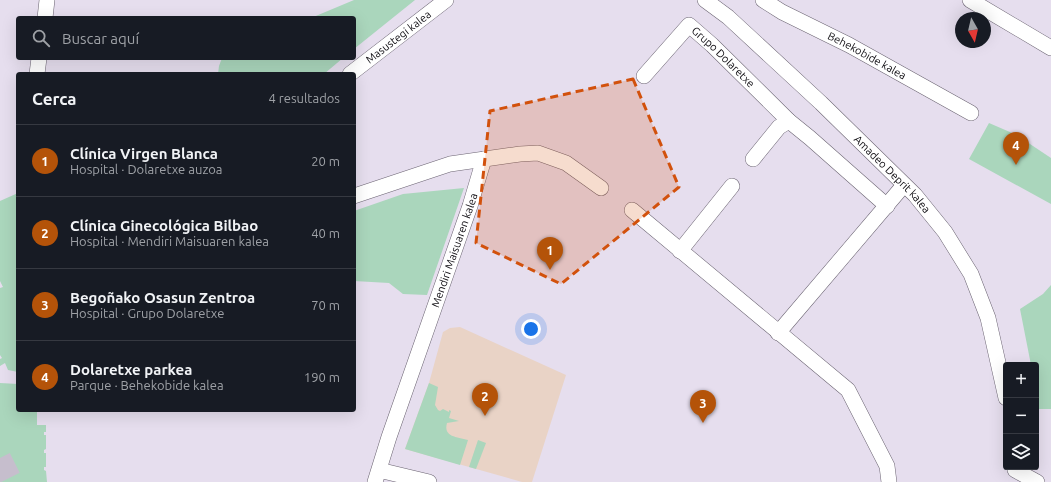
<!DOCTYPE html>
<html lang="es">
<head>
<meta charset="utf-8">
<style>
  :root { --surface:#171b24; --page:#242831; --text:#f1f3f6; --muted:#9ea1a6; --line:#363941; --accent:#b45309 }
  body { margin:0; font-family:Ubuntu,sans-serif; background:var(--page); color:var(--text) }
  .controls { position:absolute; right:12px; bottom:12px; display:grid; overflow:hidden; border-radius:4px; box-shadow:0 4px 16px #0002 }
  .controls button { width:36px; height:36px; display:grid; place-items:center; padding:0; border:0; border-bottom:1px solid var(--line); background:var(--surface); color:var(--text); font:20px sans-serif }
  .compass { position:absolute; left:955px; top:12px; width:36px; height:36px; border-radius:50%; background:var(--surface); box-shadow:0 4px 16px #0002; rotate:172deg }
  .you { position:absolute; left:531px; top:329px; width:14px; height:14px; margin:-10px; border:3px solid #fff; border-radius:50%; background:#1a73e8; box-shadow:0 0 0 6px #1a73e833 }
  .badge { display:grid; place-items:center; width:26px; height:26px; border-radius:50%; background:var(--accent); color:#fff; font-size:13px; font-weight:700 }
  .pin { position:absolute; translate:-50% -33px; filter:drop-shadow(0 1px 2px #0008) }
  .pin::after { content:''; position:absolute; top:21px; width:14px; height:12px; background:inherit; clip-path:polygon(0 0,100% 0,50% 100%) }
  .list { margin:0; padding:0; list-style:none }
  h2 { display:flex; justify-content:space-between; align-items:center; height:52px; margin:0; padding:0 16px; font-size:17px }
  h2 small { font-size:13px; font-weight:400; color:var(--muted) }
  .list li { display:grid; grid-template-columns:26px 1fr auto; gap:12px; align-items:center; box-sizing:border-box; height:72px; padding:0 16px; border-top:1px solid var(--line) }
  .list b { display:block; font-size:15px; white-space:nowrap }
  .list p { margin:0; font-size:13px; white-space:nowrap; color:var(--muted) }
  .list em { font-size:13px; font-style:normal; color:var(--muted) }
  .icon { flex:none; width:22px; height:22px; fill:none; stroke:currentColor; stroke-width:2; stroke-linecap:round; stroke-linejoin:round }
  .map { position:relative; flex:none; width:1051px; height:482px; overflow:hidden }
  .search { position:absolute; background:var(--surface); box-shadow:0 4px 16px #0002; left:16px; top:16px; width:340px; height:44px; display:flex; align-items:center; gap:10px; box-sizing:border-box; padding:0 14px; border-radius:4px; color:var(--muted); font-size:15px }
  .panel { position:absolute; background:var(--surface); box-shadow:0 4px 16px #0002; left:16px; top:72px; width:340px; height:340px; border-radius:4px }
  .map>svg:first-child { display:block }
  .medical { fill:#e9d3c6 }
  .green { fill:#aad6bc }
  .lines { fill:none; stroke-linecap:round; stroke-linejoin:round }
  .primary-tunnel { stroke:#c6becd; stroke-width:22; stroke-dasharray:22 11; stroke-linecap:butt }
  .street-casing { stroke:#6b6472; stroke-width:16 }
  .street { stroke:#fff; stroke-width:15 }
  .marked { fill:#d2510c; fill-opacity:0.2; stroke:#d2510c; stroke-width:3; stroke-dasharray:8 5; stroke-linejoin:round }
  .labels { text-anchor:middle; stroke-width:4; stroke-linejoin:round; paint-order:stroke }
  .street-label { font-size:11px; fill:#0e0c11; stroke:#e6deee }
</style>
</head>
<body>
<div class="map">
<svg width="1051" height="482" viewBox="0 0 1051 482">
  <rect width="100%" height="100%" fill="#e6deee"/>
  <!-- medical -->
  <polygon class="medical" points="460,327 566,375 532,482 522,482 405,449 429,383 443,332 450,328"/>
  <!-- green -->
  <g class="green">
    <polygon points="354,0 415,0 354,49 354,18 311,18"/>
    <polygon points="222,58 343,58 324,74 218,74 219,66"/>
    <polygon points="989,123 1024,138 1030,144 1051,158 1051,204 969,159"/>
    <polygon points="464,188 427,295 403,294 389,283 354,281 354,211 403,194"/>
    <polygon points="18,193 18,372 8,370 5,363 0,366 0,359 2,358 0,355 0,288 3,287 0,281 0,201"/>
    <polygon points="1051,285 1051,409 1039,409 1036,395 1036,365 1031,365 1020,309 1043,294"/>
    <polygon points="0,383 18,384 18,410 37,410 37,425 46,425 46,432 44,432 44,435 46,435 46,449 44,450 44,453 46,453 46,467 44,467 44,470 46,471 47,482 0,482"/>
    <path d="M429,383L438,387L435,405L438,410L440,411L443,409L449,412V410L451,411L449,418L459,421L447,423C443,437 457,437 468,440L460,465L405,449Z"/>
    <polygon points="478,440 486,443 476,469 469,467"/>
  </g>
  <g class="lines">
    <!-- primary-tunnel -->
    <polyline class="primary-tunnel" points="0,458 12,482"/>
    <defs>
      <g id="street">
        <path id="s1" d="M705,0L728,17L821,103L915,195L945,232L971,274L988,318L1006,398"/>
        <path id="s2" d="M763,0L782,12L849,45L971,113"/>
        <polyline points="970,0 1051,48"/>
        <polyline points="45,18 47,0"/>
        <polyline points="37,74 39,58"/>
        <path id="s3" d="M350,74L446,0"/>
        <path id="s4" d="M644,76L689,25L712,45L789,121L810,138L887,206"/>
        <polyline points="753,159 779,127 789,121"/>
        <polyline points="354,196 450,164 520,154 538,153 566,163 601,188"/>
        <polyline points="632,210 848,390 887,466 889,482"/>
        <polyline points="680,251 732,186"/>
        <polyline points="778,333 904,185"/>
        <polyline points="1015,470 1037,482"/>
        <polyline points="383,471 429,482"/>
        <path id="s5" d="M375,482L389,437L470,206L484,159"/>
      </g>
    </defs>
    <!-- street casing -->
    <use href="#street" class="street-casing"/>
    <!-- street -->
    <use href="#street" class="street"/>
  </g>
  <!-- marked area -->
  <path class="marked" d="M633,79L679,187L561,284L476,243L490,111Z"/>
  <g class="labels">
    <!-- street labels -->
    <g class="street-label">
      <text dy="4" stroke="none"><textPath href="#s3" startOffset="61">Masustegi kalea</textPath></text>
      <text dy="4" stroke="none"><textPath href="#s2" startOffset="118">Behekobide kalea</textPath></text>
      <text dy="4" stroke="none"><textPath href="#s4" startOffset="115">Grupo Dolaretxe</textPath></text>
      <text dy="4" stroke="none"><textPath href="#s1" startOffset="256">Amadeo Deprit kalea</textPath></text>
      <text dy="4" stroke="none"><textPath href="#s5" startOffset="245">Mendiri Maisuaren kalea</textPath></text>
    </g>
  </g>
</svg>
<div class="controls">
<button>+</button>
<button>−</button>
<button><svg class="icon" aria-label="layers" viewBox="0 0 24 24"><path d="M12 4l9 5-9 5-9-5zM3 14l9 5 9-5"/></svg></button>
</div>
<svg class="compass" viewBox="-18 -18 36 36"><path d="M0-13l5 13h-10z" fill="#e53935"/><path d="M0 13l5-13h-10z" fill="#9ea1a6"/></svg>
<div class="you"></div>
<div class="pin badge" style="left:550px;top:270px">1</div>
<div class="pin badge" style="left:485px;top:416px">2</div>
<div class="pin badge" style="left:703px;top:423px">3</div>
<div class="pin badge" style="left:1016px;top:165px">4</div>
<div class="search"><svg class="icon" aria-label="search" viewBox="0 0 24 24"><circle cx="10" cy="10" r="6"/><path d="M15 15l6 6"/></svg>Buscar aquí</div>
<section class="panel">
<h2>Cerca<small>4 resultados</small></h2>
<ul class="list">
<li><span class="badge">1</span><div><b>Clínica Virgen Blanca</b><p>Hospital · Dolaretxe auzoa</p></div><em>20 m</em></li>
<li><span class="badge">2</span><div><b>Clínica Ginecológica Bilbao</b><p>Hospital · Mendiri Maisuaren kalea</p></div><em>40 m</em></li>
<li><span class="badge">3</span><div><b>Begoñako Osasun Zentroa</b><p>Hospital · Grupo Dolaretxe</p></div><em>70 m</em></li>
<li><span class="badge">4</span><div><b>Dolaretxe parkea</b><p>Parque · Behekobide kalea</p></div><em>190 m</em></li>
</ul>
</section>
</div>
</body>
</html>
